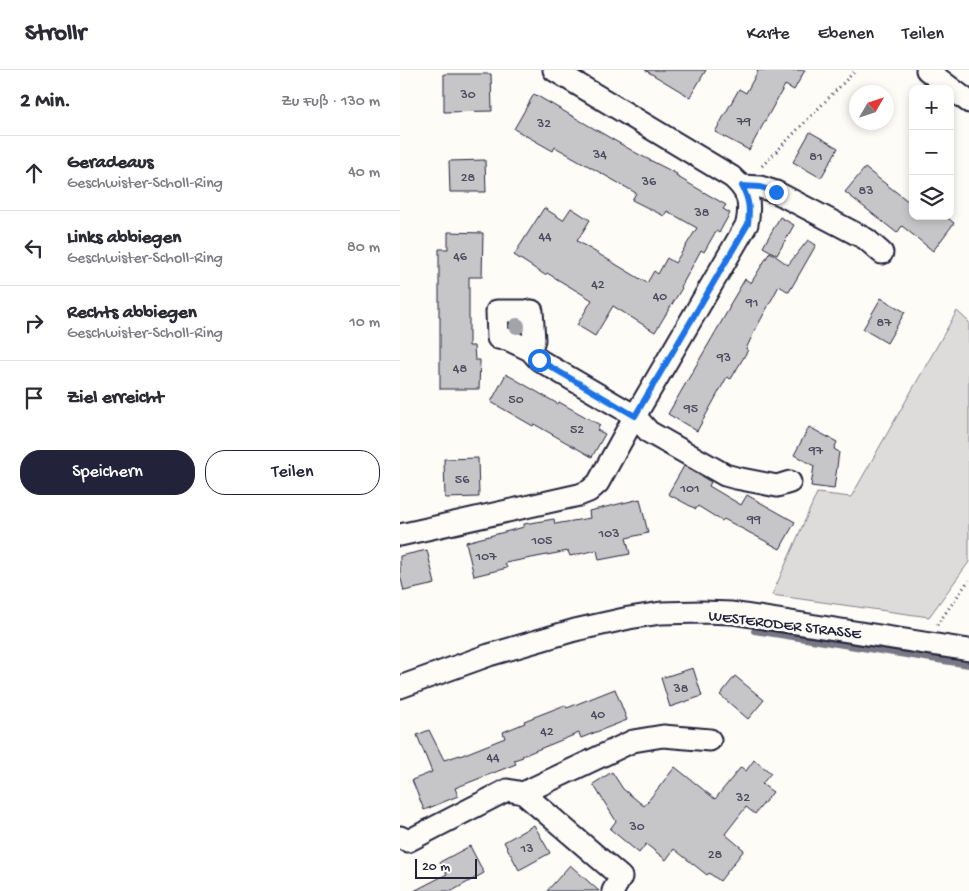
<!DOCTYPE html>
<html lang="de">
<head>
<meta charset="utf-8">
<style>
  :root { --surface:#fff; --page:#f2f2f3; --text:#2b2b33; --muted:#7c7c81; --line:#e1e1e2; --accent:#22223b }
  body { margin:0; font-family:"Gochi Hand",sans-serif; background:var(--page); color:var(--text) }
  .controls { position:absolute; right:15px; top:15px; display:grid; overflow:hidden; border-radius:10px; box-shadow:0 2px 8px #0003 }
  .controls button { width:45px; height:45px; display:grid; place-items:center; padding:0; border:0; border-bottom:1px solid var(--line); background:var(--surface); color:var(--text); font:25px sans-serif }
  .compass { position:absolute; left:449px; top:15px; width:45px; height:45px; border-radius:50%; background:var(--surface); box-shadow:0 2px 8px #0003; rotate:51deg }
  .scale { position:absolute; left:15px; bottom:12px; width:62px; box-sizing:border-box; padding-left:5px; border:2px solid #22223b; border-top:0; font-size:14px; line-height:18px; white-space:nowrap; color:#22223b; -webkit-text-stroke:4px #fdfcf7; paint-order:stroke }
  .stop { position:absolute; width:15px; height:15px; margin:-11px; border:4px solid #1a73e8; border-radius:50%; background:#fff }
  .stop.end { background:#1a73e8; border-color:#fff; box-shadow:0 1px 5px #0008 }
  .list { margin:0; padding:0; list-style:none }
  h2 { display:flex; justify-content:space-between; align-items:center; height:65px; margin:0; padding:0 20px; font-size:21px }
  h2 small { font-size:16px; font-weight:400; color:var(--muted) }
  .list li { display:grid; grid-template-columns:32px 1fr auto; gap:15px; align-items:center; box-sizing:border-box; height:75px; padding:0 20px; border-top:1px solid var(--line) }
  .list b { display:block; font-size:19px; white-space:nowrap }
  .list p { margin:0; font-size:16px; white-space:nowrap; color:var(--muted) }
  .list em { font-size:16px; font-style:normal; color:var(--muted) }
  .actions { display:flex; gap:10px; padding:15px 20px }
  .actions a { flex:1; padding:11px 0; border:1px solid var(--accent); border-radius:20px; text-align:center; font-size:18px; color:var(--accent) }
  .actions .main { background:var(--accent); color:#fff }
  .icon { flex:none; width:28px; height:28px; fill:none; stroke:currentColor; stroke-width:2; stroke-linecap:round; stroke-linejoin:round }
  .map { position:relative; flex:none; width:569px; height:821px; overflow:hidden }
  header { display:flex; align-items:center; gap:30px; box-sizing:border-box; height:70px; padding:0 25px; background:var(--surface); border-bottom:1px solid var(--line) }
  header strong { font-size:24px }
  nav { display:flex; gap:28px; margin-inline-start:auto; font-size:18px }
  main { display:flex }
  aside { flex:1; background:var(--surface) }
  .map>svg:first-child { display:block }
  .green { fill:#dddcdb; stroke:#807f8b }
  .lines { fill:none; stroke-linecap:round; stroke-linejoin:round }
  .stream { stroke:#787885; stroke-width:6 }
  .building { fill:#c6c6c8; stroke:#22223b }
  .minor-casing { stroke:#22223b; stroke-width:25 }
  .path { stroke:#22223b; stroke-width:3; stroke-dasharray:1 4; stroke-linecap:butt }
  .minor { stroke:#fdfcf7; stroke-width:21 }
  .tree { fill:#a3a3aa }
  .route { stroke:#1a73e8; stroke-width:6 }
  .labels { text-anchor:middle; stroke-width:5; stroke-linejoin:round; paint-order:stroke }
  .number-label { font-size:14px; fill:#4b4b5e }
  .street-label { font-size:16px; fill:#22223b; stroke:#fdfcf7 }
</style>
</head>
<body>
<header>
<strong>Strollr</strong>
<nav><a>Karte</a><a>Ebenen</a><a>Teilen</a></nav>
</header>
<main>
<aside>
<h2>2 Min.<small>Zu Fuß · 130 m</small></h2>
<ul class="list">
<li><svg class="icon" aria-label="ahead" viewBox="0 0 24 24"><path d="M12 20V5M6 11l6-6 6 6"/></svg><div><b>Geradeaus</b><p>Geschwister-Scholl-Ring</p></div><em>40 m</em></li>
<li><svg class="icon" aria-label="left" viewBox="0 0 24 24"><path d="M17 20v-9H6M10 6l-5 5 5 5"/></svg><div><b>Links abbiegen</b><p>Geschwister-Scholl-Ring</p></div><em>80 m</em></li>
<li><svg class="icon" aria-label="right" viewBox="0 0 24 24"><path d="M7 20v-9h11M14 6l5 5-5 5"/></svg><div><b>Rechts abbiegen</b><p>Geschwister-Scholl-Ring</p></div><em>10 m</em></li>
<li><svg class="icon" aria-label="arrive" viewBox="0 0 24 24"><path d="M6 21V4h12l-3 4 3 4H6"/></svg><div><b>Ziel erreicht</b></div></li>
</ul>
<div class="actions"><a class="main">Speichern</a><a>Teilen</a></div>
</aside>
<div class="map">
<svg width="569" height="821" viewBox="0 0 569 821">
  <rect width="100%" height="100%" fill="#fdfcf7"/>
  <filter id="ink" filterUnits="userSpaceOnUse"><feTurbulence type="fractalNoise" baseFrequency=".02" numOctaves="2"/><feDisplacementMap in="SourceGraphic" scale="10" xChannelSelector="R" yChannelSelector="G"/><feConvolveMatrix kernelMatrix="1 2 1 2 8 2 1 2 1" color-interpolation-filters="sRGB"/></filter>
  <g filter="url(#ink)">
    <!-- green -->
    <polygon class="green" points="557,241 569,252 569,492 529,547 372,525 417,423 451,427"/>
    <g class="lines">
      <!-- stream -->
      <polyline class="stream" points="354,561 569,595"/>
    </g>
    <!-- building -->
    <g class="building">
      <polygon points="245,0 306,0 290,27"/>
      <polygon points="356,0 405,0 394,20 385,15 349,80 315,62 339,19 346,23 358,1"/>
      <polygon points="44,4 91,4 92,41 44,42"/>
      <polygon points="134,24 238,84 277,104 276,106 326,135 323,139 330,143 319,163 316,161 304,182 301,180 281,217 282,218 255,262 213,236 195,266 177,255 192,230 147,203 145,205 114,185 144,138 163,150 171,138 190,150 177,171 247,213 254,201 258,204 267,188 275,193 297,158 267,141 264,146 232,130 236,123 155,77 153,81 114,59"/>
      <polygon points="410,62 438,78 421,108 393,92"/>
      <polygon points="85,90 86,122 50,122 49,91"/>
      <polygon points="465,98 513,135 513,146 545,146 554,153 533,181 502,156 497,163 445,122"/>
      <polygon points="380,147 394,155 377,185 363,177"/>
      <polygon points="48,162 83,163 82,207 69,207 69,276 74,276 75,290 80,290 79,319 40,319 40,246 39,246 39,179 48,179"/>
      <polygon points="408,170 416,175 389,222 379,216 353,264 346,279 348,280 331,309 327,307 297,361 268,344 330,237 329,236 345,209 351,213 370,182 388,195"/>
      <polygon points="481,228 505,242 487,273 463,259"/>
      <polygon points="106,304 158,334 159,332 200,355 197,360 205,364 192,387 134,354 133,356 91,332"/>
      <polygon points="409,357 437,372 434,379 439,382 434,419 411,416 414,396 394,385"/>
      <polygon points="78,388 79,427 45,428 44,389"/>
      <polygon points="284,396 311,412 309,416 341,435 347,425 395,452 380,479 324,449 322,451 298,436 296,439 268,424"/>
      <polygon points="240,429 248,463 226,468 230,484 199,490 197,480 170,486 168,481 105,493 107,498 74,506 66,472 124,457 124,454 154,449 155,454 190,448 189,441"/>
      <polygon points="27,480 35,514 4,521 0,505 0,486"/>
      <polygon points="293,598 302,626 270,637 261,608"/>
      <polygon points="335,606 364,630 348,649 320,625"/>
      <polygon points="215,619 227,650 181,668 179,663 122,686 123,687 114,690 116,694 55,718 58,726 24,740 12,710 32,702 17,665 29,660 44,690 60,685 60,686 105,668 103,662 125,653 124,651 165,635 167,638"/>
      <polygon points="354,690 371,703 362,714 373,722 355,744 346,737 325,764 344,780 320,811 309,803 307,805 274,779 266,790 246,774 239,783 210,759 216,751 193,714 212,702 223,719 244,736 275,697 315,729 341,697 346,701"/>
      <polygon points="134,755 150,783 119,800 104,772"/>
      <polygon points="70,776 84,803 52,821 14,821 47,804 40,792"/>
      <polygon points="170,795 199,821 147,821"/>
    </g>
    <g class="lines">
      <defs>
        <g id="minor">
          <polyline points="527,0 569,32"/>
          <polyline points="342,116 360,117 376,122 466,169 482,183"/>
          <polyline points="130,280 134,270 132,241 97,241 98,268 107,269 130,280 139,290 235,346 249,362 325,405 336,408 377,416 390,412"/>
          <path d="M0,465L179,425L189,421L198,413L235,346L347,154C351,132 349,122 332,107L154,0"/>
          <polyline points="0,617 89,585 175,560 229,548 261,543 302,542 332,543 569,580"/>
          <polyline points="123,723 233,671 263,666 310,670"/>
          <polyline points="0,767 8,771 107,720 123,723 221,807 213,821"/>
        </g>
      </defs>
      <!-- minor casing -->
      <use href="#minor" class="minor-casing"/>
      <!-- path -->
      <g class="path">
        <polyline points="362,96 456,0"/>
        <polyline points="537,555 569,510"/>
      </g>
      <!-- minor -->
      <use href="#minor" class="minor"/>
    </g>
    <!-- trees -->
    <circle class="tree" cx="117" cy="256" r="8"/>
  </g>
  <g class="lines" filter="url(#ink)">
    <!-- route -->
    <path class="route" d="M139,290L235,346L348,154C350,138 349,130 342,116L360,117L376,122"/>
  </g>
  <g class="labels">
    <!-- number labels -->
    <g class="number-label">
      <text x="68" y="28">30</text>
      <text x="344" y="55">79</text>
      <text x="144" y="57">32</text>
      <text x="200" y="88">34</text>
      <text x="416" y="90">81</text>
      <text x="68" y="111">28</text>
      <text x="249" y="115">36</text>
      <text x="466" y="124">83</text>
      <text x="302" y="146">38</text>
      <text x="145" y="170">44</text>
      <text x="60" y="190">46</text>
      <text x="198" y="218">42</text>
      <text x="260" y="230">40</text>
      <text x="352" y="236">91</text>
      <text x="484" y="256">87</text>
      <text x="324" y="291">93</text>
      <text x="60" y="302">48</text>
      <text x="116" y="333">50</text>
      <text x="291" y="342">95</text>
      <text x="177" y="363">52</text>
      <text x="416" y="384">97</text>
      <text x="62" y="413">56</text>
      <text x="290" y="422">101</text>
      <text x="354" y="453">99</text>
      <text x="209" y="467">103</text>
      <text x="142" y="474">105</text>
      <text x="86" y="490">107</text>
      <text x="281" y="622">38</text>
      <text x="198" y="648">40</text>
      <text x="147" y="665">42</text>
      <text x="93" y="691">44</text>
      <text x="343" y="731">32</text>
      <text x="237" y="760">30</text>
      <text x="127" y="782">13</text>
      <text x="315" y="788">28</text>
    </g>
    <!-- street labels -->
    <g class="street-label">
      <text transform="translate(385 553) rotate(7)" y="6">WESTERODER STRASSE</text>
    </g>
  </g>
</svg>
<div class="controls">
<button>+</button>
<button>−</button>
<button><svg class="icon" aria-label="layers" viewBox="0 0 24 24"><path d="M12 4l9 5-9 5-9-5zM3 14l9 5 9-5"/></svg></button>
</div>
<svg class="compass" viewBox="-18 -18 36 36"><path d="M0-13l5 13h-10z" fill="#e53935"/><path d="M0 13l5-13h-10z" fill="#7c7c81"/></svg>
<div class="scale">20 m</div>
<div class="stop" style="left:139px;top:290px"></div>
<div class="stop end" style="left:376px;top:122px"></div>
</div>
</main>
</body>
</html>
